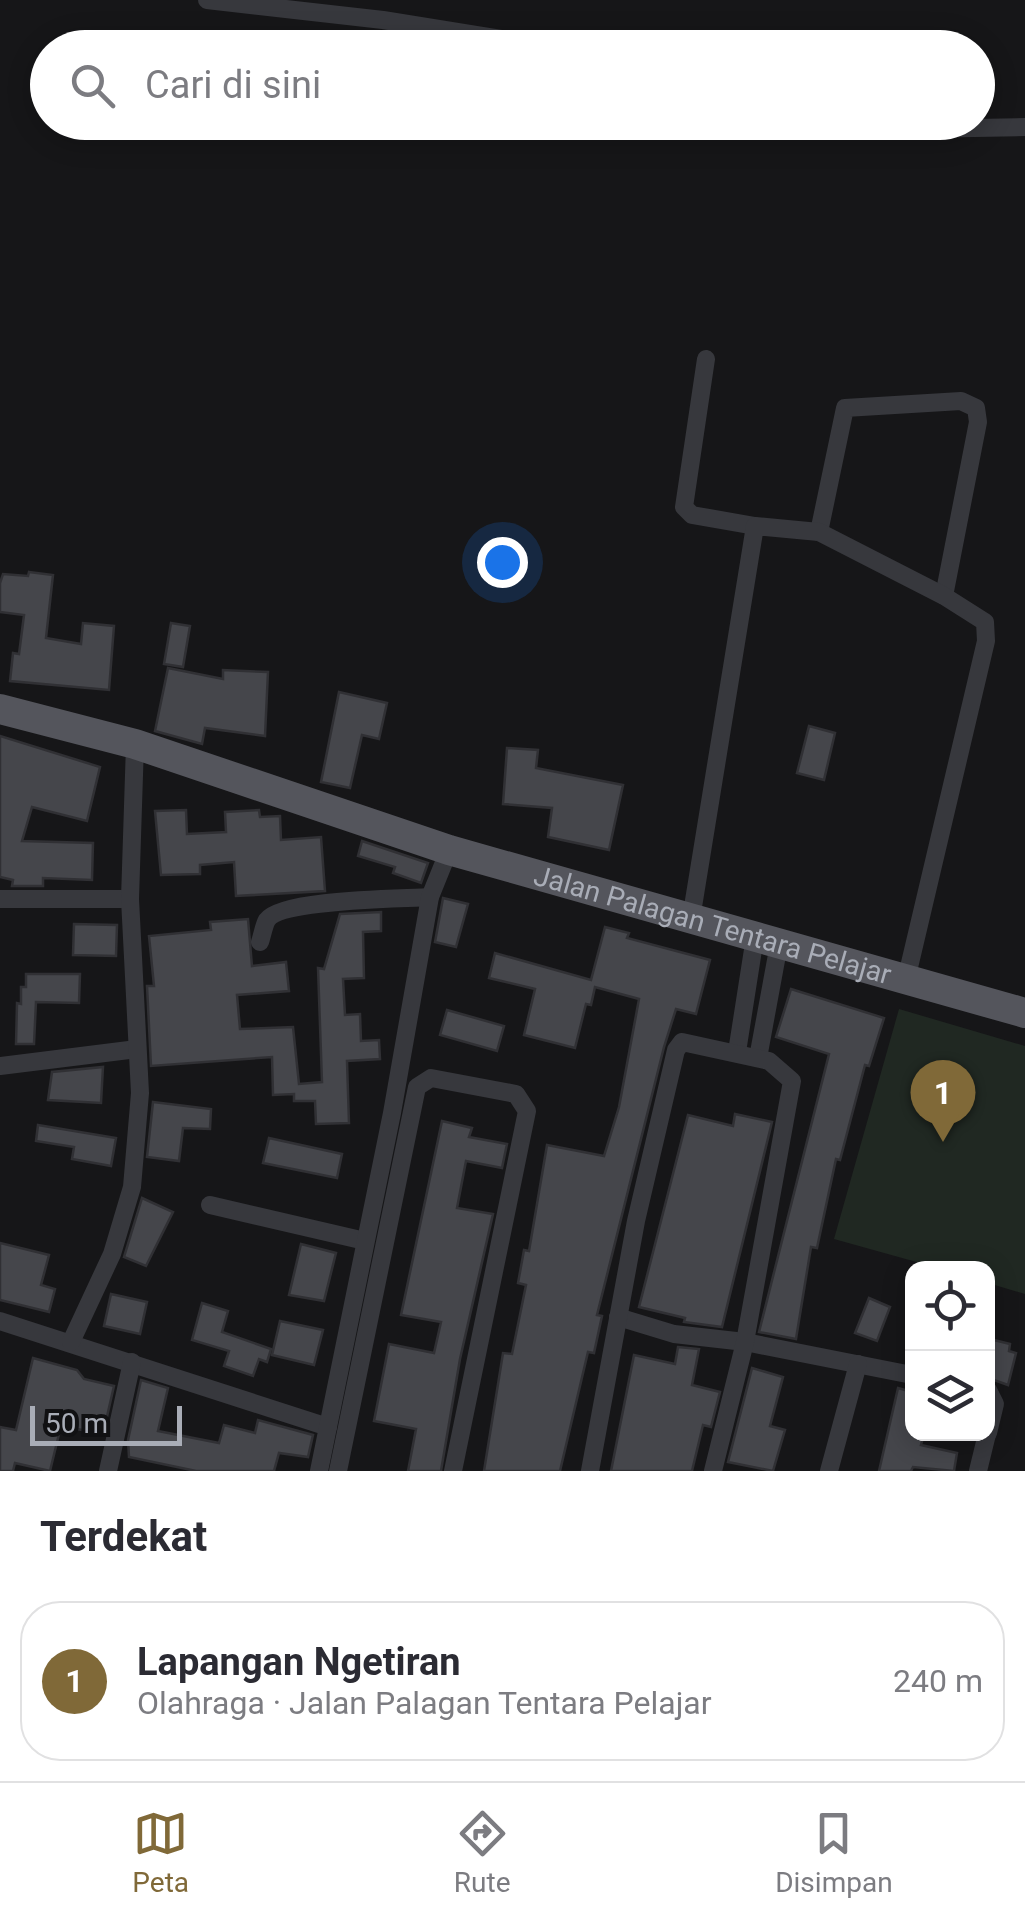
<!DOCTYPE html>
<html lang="id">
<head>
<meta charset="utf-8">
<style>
  :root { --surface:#fff; --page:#f2f2f3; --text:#2b2b33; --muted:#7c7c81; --line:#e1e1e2; --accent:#806938 }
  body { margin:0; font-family:Roboto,sans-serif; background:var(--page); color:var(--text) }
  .controls { position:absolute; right:30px; bottom:30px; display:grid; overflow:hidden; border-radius:20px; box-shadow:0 5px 25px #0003 }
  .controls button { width:90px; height:90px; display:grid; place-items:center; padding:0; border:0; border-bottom:2px solid var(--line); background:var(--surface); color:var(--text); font:50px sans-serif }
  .scale { position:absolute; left:30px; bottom:25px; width:152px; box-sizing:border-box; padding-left:10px; border:5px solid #a9adb7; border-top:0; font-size:28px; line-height:35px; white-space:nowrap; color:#a9adb7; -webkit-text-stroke:8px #111113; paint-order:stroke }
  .you { position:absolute; left:502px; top:562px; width:35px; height:35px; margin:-25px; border:8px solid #fff; border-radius:50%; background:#1a73e8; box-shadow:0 0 0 15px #1a73e833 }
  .badge { display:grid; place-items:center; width:65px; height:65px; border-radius:50%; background:var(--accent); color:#fff; font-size:32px; font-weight:700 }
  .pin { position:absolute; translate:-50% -82px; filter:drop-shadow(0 2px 5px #0008) }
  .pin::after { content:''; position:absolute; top:52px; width:35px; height:30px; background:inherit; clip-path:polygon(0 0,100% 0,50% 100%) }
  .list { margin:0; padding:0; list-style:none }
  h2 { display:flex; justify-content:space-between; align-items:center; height:130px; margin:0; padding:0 40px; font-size:42px }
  h2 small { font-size:32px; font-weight:400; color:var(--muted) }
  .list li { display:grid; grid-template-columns:65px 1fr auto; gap:30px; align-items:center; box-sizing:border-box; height:160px; margin:0 20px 20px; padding:0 20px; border:2px solid var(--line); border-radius:40px }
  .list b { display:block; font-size:38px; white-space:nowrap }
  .list p { margin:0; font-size:32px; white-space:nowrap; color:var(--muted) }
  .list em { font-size:32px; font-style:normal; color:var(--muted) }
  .icon { flex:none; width:55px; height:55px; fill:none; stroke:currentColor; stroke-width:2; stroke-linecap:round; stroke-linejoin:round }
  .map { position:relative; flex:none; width:1025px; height:1471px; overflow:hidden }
  .search { position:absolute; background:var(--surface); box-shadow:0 5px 25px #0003; left:30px; right:30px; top:30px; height:110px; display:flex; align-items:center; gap:25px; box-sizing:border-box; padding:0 35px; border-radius:55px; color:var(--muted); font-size:38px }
  .sheet { height:310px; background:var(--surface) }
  nav { display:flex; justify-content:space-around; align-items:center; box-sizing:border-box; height:140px; border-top:2px solid var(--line); background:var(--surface); font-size:28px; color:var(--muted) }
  nav a { display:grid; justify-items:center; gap:5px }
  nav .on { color:var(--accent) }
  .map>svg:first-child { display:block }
  .green { fill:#202822 }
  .building { fill:#45464b; stroke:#303034; stroke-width:2.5 }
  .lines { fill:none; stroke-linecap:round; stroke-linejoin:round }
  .street { stroke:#37383d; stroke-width:18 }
  .primary { stroke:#54555c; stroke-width:30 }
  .labels { text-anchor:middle; stroke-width:10; stroke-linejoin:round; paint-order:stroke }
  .street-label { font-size:28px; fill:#a9adb7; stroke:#111113 }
</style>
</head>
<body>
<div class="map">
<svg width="1025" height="1471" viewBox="0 0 1025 1471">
  <rect width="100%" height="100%" fill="#161618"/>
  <!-- green -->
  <polygon class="green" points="899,1009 1025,1046 1025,1294 988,1283 988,1268 938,1268 834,1239"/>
  <!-- building -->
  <g class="building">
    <polygon points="29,572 53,575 46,638 81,644 83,623 114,626 109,690 10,681 13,653 19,654 24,615 0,612 0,583 3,574 28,576"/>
    <polygon points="171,623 190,626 183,667 164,664"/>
    <polygon points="168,668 223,679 223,670 268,672 265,736 205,728 202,744 155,731"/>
    <polygon points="339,692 387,703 379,739 362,735 350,788 321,782"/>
    <polygon points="809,726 835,733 824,780 797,773"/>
    <polygon points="0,736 100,767 87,821 32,807 22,841 93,843 92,880 43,878 43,886 12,886 13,880 0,877"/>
    <polygon points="507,748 538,750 536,768 623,785 609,850 548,837 552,808 503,804"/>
    <polygon points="186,810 187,834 226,832 225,812 259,810 260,817 280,816 281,840 321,837 325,891 236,896 234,862 200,865 200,874 161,875 155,811"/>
    <polygon points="362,841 428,863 421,883 393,873 395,867 358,856"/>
    <polygon points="443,898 468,904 456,947 435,942"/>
    <polygon points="381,912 381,931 363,932 364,978 343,979 345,1015 360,1014 361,1041 379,1040 380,1059 347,1061 349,1123 316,1124 315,1101 294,1101 294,1094 273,1095 272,1057 151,1066 147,986 154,986 149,936 211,930 210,922 248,919 252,966 286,962 289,991 237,995 240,1029 293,1027 299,1084 322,1082 318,968 324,969 340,914"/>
    <polygon points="74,924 117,925 116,956 73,955"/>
    <polygon points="605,927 629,933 627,938 710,960 696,1014 676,1009 664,1047 597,1315 602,1316 594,1353 588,1352 560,1471 484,1471 503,1353 512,1354 526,1285 518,1283 524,1250 529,1251 547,1145 604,1156 619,1107 639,999 595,987 591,1005 586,1004 575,1048 524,1035 535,989 489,978 495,953 591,980"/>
    <polygon points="26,974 80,974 79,1003 36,1002 34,1044 16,1044 17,1003 21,1004 21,987 26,987"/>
    <polygon points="791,989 884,1018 869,1066 865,1065 840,1160 836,1159 817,1248 811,1247 796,1339 759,1332 829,1054 776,1037"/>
    <polygon points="447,1010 504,1026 497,1051 440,1035"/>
    <polygon points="103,1067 101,1103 48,1100 52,1072"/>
    <polygon points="153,1102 211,1109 210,1129 183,1128 179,1161 147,1157"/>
    <polygon points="735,1114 772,1122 722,1327 684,1322 685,1318 639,1307 688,1115 733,1126"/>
    <polygon points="442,1121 472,1128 469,1137 507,1144 502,1168 466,1161 457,1208 493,1214 460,1359 441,1471 408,1471 416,1429 374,1421 389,1344 434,1353 441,1322 401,1315"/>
    <polygon points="38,1125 116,1138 111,1166 72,1159 74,1147 36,1141"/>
    <polygon points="269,1138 342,1154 337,1178 263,1163"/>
    <polygon points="142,1198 173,1212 146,1266 124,1257"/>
    <polygon points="0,1243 49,1255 41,1285 55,1289 49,1312 0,1300"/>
    <polygon points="301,1244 336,1253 324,1301 289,1295"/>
    <polygon points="111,1294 147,1302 140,1334 104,1326"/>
    <polygon points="869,1298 890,1307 877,1341 855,1333"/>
    <polygon points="202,1303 228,1311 222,1332 271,1349 267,1362 259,1359 253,1376 224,1366 229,1351 192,1340"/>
    <polygon points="280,1321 323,1330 314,1365 272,1355"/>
    <polygon points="994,1340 1010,1344 1009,1351 1016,1353 1008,1385 988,1378"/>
    <polygon points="678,1347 699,1349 692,1385 720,1392 711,1427 703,1425 692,1471 611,1471 634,1355 675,1364"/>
    <polygon points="33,1358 77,1370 84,1379 114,1386 103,1434 61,1426 50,1471 15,1463 13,1471 0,1471 0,1427 16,1430"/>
    <polygon points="752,1368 783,1377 770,1426 785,1430 773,1471 728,1462"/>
    <polygon points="141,1380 168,1388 158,1431 219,1443 224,1425 255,1433 258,1420 313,1435 308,1457 279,1453 274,1471 196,1471 129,1457 128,1440"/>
    <polygon points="898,1388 912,1392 912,1434 924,1434 921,1445 957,1453 954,1471 913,1467 911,1471 879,1471"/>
  </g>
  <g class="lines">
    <!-- street -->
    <g class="street">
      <polyline points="207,0 383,20 558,48"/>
      <polyline points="845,122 916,129 1025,127"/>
      <polyline points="706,359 684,507 692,515 755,526"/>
      <polyline points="819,532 845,408 961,401 976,408 978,422 944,596"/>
      <polyline points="1,899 130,899"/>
      <polyline points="691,919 755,526 819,532 944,596 985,622 986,641 906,980"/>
      <path d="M260,942C262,936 264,925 267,920C281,899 402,899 430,897"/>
      <polyline points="737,1052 755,937"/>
      <polyline points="758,1058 779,944"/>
      <polyline points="0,1066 137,1049"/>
      <polyline points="210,1205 365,1241"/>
      <polyline points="618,1317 674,1334 745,1342 912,1375"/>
      <polyline points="0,1321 328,1427"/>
      <polyline points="71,1342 112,1254 132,1187 140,1093 130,899 135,744"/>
      <polyline points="988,1390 995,1404 988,1433"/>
      <polyline points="108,1471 132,1362"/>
      <polyline points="319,1471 392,1113 430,897 449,850"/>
      <polyline points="338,1471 417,1087 431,1078 516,1094 527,1111 453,1471"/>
      <polyline points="590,1471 636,1221 676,1050 682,1042 769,1061 792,1081 745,1342 713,1471"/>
      <polyline points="829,1471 858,1364"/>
      <polyline points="978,1471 987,1434"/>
    </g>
    <!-- primary -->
    <path class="primary" id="s1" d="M0,709L135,744L449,850L1025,1013"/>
  </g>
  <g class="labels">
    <!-- street labels -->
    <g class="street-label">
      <text dy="10" stroke="none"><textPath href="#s1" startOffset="745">Jalan Palagan Tentara Pelajar</textPath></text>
    </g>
  </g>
</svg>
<div class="controls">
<button><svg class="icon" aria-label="locate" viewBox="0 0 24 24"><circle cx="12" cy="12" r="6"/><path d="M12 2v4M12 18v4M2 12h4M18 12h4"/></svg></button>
<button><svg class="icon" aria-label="layers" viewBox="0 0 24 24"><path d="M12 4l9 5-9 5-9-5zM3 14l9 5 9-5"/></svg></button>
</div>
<div class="scale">50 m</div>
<div class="you"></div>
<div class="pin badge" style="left:943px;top:1142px">1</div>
<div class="search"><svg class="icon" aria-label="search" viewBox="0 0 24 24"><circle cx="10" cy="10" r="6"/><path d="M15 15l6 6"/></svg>Cari di sini</div>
</div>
<section class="sheet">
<h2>Terdekat<small></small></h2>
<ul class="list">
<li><span class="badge">1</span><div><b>Lapangan Ngetiran</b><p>Olahraga · Jalan Palagan Tentara Pelajar</p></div><em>240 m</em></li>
</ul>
</section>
<nav>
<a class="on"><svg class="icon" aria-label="map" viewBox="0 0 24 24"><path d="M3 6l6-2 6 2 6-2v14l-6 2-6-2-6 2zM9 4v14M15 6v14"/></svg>Peta</a>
<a><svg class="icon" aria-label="directions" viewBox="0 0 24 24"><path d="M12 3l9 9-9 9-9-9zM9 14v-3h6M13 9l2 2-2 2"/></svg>Rute</a>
<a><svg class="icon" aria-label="saved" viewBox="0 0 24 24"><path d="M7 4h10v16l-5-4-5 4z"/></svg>Disimpan</a>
</nav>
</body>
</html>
